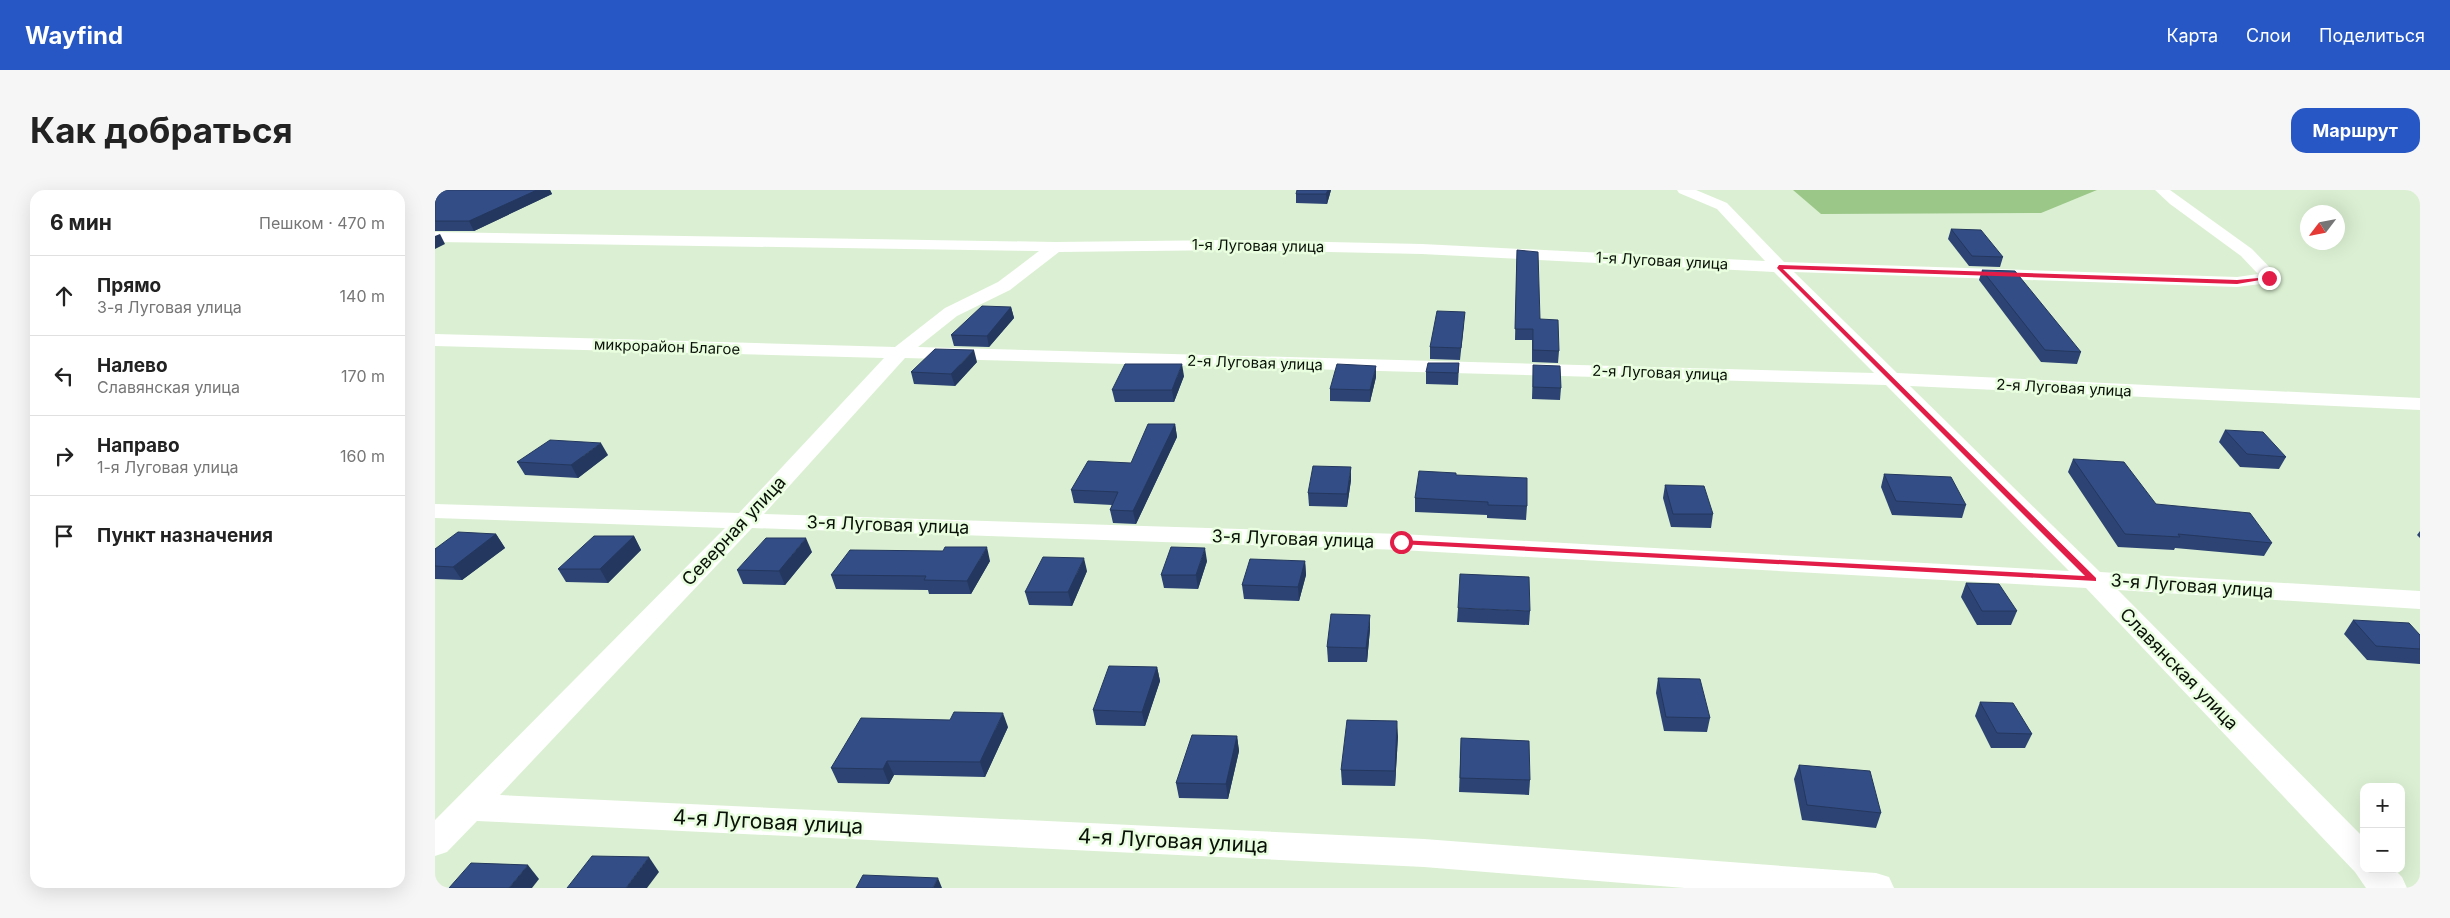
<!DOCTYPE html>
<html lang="ru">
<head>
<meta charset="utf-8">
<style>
  :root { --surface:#fff; --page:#f6f6f6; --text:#222; --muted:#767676; --line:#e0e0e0; --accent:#2657c5 }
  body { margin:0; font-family:Inter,sans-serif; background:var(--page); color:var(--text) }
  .controls { position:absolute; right:15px; bottom:15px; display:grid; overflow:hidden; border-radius:10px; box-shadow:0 5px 20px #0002 }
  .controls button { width:45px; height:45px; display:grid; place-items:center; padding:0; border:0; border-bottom:1px solid var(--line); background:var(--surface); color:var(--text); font:25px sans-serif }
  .compass { position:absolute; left:1865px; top:15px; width:45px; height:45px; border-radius:50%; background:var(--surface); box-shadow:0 5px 20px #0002; rotate:238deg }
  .stop { position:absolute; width:15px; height:15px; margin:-11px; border:4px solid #e11d48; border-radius:50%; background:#fff }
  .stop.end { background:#e11d48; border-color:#fff; box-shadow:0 1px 5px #0008 }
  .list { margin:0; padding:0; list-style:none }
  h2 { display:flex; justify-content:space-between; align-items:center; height:65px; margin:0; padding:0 20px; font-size:21px }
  h2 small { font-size:16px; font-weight:400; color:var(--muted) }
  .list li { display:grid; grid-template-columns:32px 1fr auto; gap:15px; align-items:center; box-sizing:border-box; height:80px; padding:0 20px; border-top:1px solid var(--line) }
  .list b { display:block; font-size:19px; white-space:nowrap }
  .list p { margin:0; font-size:16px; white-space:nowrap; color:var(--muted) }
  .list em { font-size:16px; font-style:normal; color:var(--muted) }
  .icon { flex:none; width:28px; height:28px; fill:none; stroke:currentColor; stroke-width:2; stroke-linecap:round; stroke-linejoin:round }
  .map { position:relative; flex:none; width:1985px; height:698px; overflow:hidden; border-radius:15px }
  header { display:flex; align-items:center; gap:30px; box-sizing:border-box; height:70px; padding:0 25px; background:var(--accent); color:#fff }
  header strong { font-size:24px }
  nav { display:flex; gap:28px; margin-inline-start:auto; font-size:18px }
  .intro { display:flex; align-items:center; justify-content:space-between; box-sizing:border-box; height:120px; padding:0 30px }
  h1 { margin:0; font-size:35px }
  .button { padding:12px 22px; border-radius:15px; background:var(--accent); color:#fff; font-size:18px; font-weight:700 }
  main { display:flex; gap:30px; padding:0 30px }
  aside { flex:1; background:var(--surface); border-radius:15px; box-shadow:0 5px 20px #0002 }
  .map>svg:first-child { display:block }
  .forest { fill:#9bc788 }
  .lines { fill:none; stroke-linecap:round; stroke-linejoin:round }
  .minor { fill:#fff; fill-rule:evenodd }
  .wall { fill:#2c4373 }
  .shaded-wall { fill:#24375e }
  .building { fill:#334e86; stroke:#24375e }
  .route { fill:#e11d48 }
  .labels { text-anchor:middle; stroke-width:5; stroke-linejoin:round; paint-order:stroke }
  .far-street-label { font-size:15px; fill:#0a1108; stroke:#e8fedf }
  .street-label { font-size:18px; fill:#0a1108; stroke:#e8fedf }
  .near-street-label { font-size:21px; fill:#0a1108; stroke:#e8fedf }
</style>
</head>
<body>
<header>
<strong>Wayfind</strong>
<nav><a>Карта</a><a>Слои</a><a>Поделиться</a></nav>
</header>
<div class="intro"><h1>Как добраться</h1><a class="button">Маршрут</a></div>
<main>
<aside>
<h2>6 мин<small>Пешком · 470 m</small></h2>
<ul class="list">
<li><svg class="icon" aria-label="ahead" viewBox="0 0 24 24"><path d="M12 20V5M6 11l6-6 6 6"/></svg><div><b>Прямо</b><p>3-я Луговая улица</p></div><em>140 m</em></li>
<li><svg class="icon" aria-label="left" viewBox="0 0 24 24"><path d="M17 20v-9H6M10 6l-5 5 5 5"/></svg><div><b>Налево</b><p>Славянская улица</p></div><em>170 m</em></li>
<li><svg class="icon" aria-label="right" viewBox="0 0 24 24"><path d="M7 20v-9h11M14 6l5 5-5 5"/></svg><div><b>Направо</b><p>1-я Луговая улица</p></div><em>160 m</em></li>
<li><svg class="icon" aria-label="arrive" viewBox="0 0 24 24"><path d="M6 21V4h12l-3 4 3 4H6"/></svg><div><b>Пункт назначения</b></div></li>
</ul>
</aside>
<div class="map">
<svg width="1985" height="698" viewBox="0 0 1985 698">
  <rect width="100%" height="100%" fill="#dbf0d2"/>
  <!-- forest -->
  <polygon class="forest" points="1358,0 1662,0 1606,23 1386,24"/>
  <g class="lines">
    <!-- minor -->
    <path class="minor" d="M1242,0H1261L1292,13L1349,72L1802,87L1823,84L1806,66L1735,14L1720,0H1735L1817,59L1841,84L1843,88L1841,92L1802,97L1359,82L1462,183L1985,208V220L1475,196L1665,382L1985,401V419L1683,400L1929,648V679H1959L1967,687L1972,698H1931L1920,682L1651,398L966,360L317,338L65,605L989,649L1441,683L1454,687L1459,698H1250L989,677L42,631L12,662L0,666V630L290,338L0,328V314L304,323L449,168L0,156V144L460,157L510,118L563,92L604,61L0,52V42L620,52L796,50L987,54L1330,71L1282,19L1244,3ZM796,60L987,64L1339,82L1439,183L483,157L522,126L575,100L624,62ZM470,168L1451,195L1634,381L966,344L329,324Z"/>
  </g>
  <!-- wall -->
  <g class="wall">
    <polygon points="0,0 115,0 117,4 39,41 0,41"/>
    <polygon points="896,0 892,14 861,13 861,4"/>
    <polygon points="1516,39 1568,67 1565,77 1534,76 1513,49"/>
    <polygon points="1082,60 1105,129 1124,161 1123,173 1097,172 1097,150 1080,150"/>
    <polygon points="1547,80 1646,162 1642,174 1606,172 1544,90"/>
    <polygon points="576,117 579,128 554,157 519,156 516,145"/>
    <polygon points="1029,133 1025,170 995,169 995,157"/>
    <polygon points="542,172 520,196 479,194 476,182"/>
    <polygon points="1024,173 1023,195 991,194 991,182"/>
    <polygon points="1098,175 1126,198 1125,210 1097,209"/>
    <polygon points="749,186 739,212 680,212 677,200"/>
    <polygon points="941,187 935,212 895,211 895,199"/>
    <polygon points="740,234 742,247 701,334 678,333 675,320 677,315 639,313 636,300 696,273"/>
    <polygon points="1790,240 1851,267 1844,279 1805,277 1784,252"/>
    <polygon points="173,265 143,288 90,285 82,272"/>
    <polygon points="1638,269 1721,314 1837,353 1829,366 1740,358 1739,360 1683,357 1633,282"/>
    <polygon points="1449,284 1531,315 1527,328 1457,325 1446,297"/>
    <polygon points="1021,285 1092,316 1091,330 1052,328 1052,325 980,322 980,308"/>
    <polygon points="916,290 912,317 874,316 873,303"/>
    <polygon points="1230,295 1278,324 1276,338 1236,337 1228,308"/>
    <polygon points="1985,341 1985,348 1982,345"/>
    <polygon points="61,344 70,358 27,390 0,389 0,359"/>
    <polygon points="199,346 206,360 173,393 131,392 123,379"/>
    <polygon points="377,362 350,395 308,394 302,380"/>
    <polygon points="555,371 536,404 494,404 493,400 401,399 396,385"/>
    <polygon points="772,371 763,399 729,398 726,385"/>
    <polygon points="870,371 871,385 864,411 809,409 807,395"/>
    <polygon points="652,381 637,416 594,415 590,402"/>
    <polygon points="1531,393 1582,421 1576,435 1542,435 1526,407"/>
    <polygon points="1023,418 1095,421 1094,435 1022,432"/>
    <polygon points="1918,430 1985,445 1985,474 1932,470 1909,444"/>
    <polygon points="935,439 932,472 893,472 892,457"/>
    <polygon points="722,477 725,491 710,536 661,535 658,520"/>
    <polygon points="1223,488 1275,528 1272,542 1229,541 1221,503"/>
    <polygon points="1545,512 1597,544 1590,558 1556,558 1540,526"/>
    <polygon points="573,537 550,587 459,585 454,594 403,593 396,578"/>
    <polygon points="802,546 804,561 793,609 744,608 741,593"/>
    <polygon points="963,546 960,596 907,595 906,580"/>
    <polygon points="1026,548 1095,590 1094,605 1024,602"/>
    <polygon points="1364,575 1446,623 1441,638 1367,630 1359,589"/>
  </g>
  <!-- shaded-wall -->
  <g class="shaded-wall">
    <polygon points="102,0 115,0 117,4 39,41 34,31"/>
    <polygon points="893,0 896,0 892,14 891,4"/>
    <polygon points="5,44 10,54 0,59 0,46"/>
    <polygon points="576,117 579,128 554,157 552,146"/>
    <polygon points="539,160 542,172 520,196 516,184"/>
    <polygon points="747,174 749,186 739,212 737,200"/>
    <polygon points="941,176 941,187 935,212 935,200"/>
    <polygon points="740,234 742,247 701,334 698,321"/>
    <polygon points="166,253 173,265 143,288 136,275"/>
    <polygon points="916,277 916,290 912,317 912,304"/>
    <polygon points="61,344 70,358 27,390 18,377"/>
    <polygon points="199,346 206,360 173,393 165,379"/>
    <polygon points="371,348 377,362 350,395 344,381"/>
    <polygon points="552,357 555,371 536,404 532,391"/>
    <polygon points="770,358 772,371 763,399 761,385"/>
    <polygon points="649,368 652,381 637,416 633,402"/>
    <polygon points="870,371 871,385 864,411 863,397"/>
    <polygon points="935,425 935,439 932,472 931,458"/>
    <polygon points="722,477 725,491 710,536 707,522"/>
    <polygon points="568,523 573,537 550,587 545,572"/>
    <polygon points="962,531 963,546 960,596 960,581"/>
    <polygon points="802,546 804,561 793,609 791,594"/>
    <polygon points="452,571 459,585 454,594 448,579"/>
    <polygon points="214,667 224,682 212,698 191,698"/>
    <polygon points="93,675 104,689 97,698 74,698"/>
    <polygon points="503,688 507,698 498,698"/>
  </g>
  <!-- building -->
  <g class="building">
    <polygon points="0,0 102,0 34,31 0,31"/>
    <polygon points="862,0 893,0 891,4 861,4"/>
    <polygon points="1516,39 1546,40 1568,67 1537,66"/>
    <polygon points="1082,60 1103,62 1105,129 1123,130 1124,161 1098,160 1098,139 1080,139"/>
    <polygon points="1547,80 1580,81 1646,162 1610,160"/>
    <polygon points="547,116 576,117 552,146 516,145"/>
    <polygon points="1002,121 1030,122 1026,158 995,157"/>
    <polygon points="500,159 539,160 516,184 476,182"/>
    <polygon points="993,173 1024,173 1023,183 991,182"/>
    <polygon points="690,174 747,174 737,200 677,200"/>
    <polygon points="902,174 941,176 935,200 895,199"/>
    <polygon points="1098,175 1125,176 1126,198 1098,197"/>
    <polygon points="713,234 740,234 698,321 675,320 683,302 636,300 653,271 696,273"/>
    <polygon points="1790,240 1828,242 1851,267 1812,264"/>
    <polygon points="115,250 166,253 136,275 82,272"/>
    <polygon points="1638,269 1689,272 1721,314 1815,323 1837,353 1743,344 1745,347 1690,344"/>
    <polygon points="878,276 916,277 912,304 873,303"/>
    <polygon points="984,281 1021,283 1021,285 1092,288 1092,316 1053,315 1053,312 980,308"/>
    <polygon points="1449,284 1516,287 1531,315 1461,311"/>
    <polygon points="1230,295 1269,296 1278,324 1238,324"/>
    <polygon points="23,342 61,344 18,377 0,376 0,359"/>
    <polygon points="159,346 199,346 165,379 123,379"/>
    <polygon points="331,348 371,348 344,381 302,380"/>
    <polygon points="510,357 552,357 532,391 489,390 491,386 396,385 415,360 508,361"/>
    <polygon points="736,357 770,358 761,385 726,385"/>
    <polygon points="608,367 649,368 633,402 590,402"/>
    <polygon points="815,369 870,371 863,397 807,395"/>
    <polygon points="1025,384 1094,387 1095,421 1023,418"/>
    <polygon points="1531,393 1564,394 1582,421 1547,421"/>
    <polygon points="896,424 935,425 931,458 892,457"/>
    <polygon points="1918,430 1974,433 1985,445 1985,459 1941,456"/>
    <polygon points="674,476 722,477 707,522 658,520"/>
    <polygon points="1223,488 1265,489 1275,528 1231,527"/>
    <polygon points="1545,512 1578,513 1597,544 1562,543"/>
    <polygon points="519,522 568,523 545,572 452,571 448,579 396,578 426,528 515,530"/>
    <polygon points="912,530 962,531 960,581 906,580"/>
    <polygon points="757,545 802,546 791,594 741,593"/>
    <polygon points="1026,548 1094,551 1095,590 1025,588"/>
    <polygon points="1364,575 1435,581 1446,623 1372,615"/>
    <polygon points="157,666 214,667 191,698 132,698"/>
    <polygon points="36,673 93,675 74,698 14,698"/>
    <polygon points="428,685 503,688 498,698 421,698"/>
  </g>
  <!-- route -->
  <polygon class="route" points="1344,75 1802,90 1834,87 1837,88 1802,94 1348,79 1661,388 1661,391 964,354 964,351 966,350 1650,386 1342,78"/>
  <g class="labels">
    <!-- far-street labels -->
    <g class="far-street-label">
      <text transform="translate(823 56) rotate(1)" y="5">1-я Луговая улица</text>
      <text transform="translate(1227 71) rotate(3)" y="5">1-я Луговая улица</text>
      <text transform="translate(232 157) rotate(2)" y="5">микрорайон Благое</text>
      <text transform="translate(820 173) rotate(2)" y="5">2-я Луговая улица</text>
      <text transform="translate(1225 183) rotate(2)" y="5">2-я Луговая улица</text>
      <text transform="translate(1629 198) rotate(3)" y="5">2-я Луговая улица</text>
    </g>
    <!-- street labels -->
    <g class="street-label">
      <text transform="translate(453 335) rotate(2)" y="6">3-я Луговая улица</text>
      <text transform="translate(299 341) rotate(-47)" y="6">Северная улица</text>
      <text transform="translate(858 349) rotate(2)" y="6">3-я Луговая улица</text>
      <text transform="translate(1757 396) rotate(4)" y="6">3-я Луговая улица</text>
      <text transform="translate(1744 479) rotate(46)" y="6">Славянская улица</text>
    </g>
    <!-- near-street labels -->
    <g class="near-street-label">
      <text transform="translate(333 632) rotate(3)" y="7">4-я Луговая улица</text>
      <text transform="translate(738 651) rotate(3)" y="7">4-я Луговая улица</text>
    </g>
  </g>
</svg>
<div class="controls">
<button>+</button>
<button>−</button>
</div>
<svg class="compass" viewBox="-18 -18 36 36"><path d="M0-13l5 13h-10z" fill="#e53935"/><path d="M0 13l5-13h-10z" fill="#767676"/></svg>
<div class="stop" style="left:966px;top:352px"></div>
<div class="stop end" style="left:1834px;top:88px"></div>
</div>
</main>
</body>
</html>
